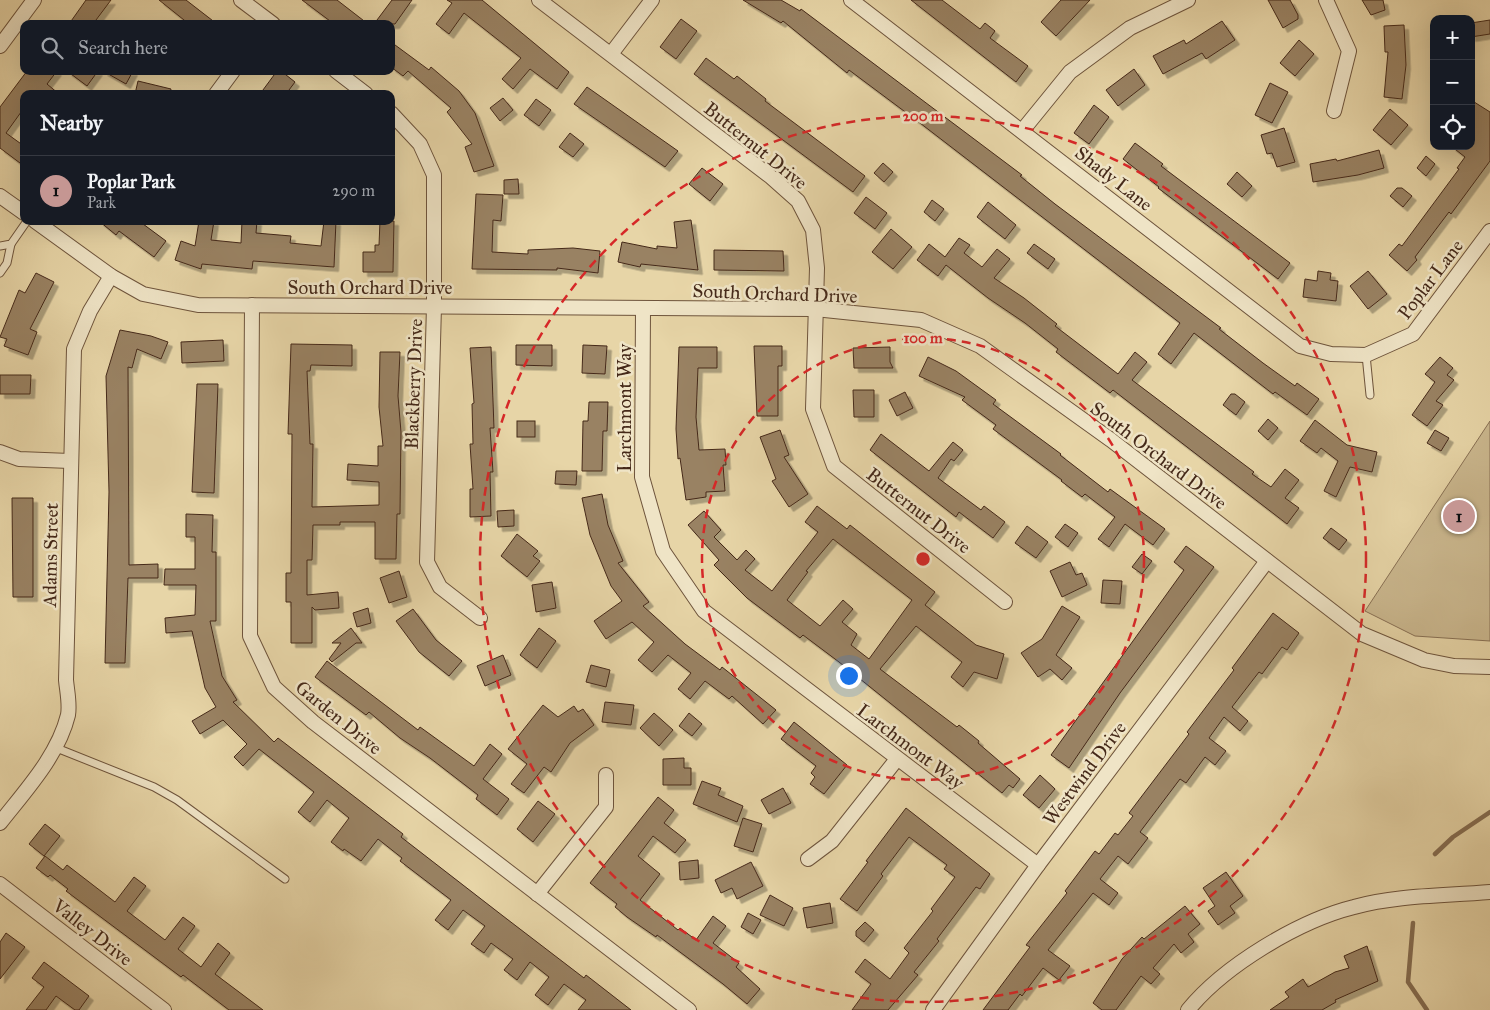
<!DOCTYPE html>
<html lang="en">
<head>
<meta charset="utf-8">
<style>
  :root { --surface:#171b24; --page:#242831; --text:#f1f3f6; --muted:#9ea1a6; --line:#363941; --accent:#c59692 }
  body { margin:0; font-family:"IM FELL Great Primer",serif; background:var(--page); color:var(--text) }
  .controls { position:absolute; right:15px; top:15px; display:grid; overflow:hidden; border-radius:10px; box-shadow:0 5px 20px #0002 }
  .controls button { width:45px; height:45px; display:grid; place-items:center; padding:0; border:0; border-bottom:1px solid var(--line); background:var(--surface); color:var(--text); font:25px sans-serif }
  .you { position:absolute; left:848px; top:675px; width:18px; height:18px; margin:-12px; border:4px solid #fff; border-radius:50%; background:#1a73e8; box-shadow:0 0 0 8px #1a73e833 }
  .badge { display:grid; place-items:center; width:32px; height:32px; border-radius:50%; background:var(--accent); color:#111; font-size:16px; font-weight:700 }
  .pin { position:absolute; translate:-50% -50%; border:2px solid #fff; box-shadow:0 1px 5px #0006 }
  .list { margin:0; padding:0; list-style:none }
  h2 { display:flex; justify-content:space-between; align-items:center; height:65px; margin:0; padding:0 20px; font-size:21px }
  h2 small { font-size:16px; font-weight:400; color:var(--muted) }
  .list li { display:grid; grid-template-columns:32px 1fr auto; gap:15px; align-items:center; box-sizing:border-box; height:70px; padding:0 20px; border-top:1px solid var(--line) }
  .list b { display:block; font-size:19px; white-space:nowrap }
  .list p { margin:0; font-size:16px; white-space:nowrap; color:var(--muted) }
  .list em { font-size:16px; font-style:normal; color:var(--muted) }
  .icon { flex:none; width:28px; height:28px; fill:none; stroke:currentColor; stroke-width:2; stroke-linecap:round; stroke-linejoin:round }
  .map { position:relative; flex:none; width:1490px; height:1010px; overflow:hidden }
  .search { position:absolute; background:var(--surface); box-shadow:0 5px 20px #0002; left:20px; top:20px; width:375px; height:55px; display:flex; align-items:center; gap:12px; box-sizing:border-box; padding:0 18px; border-radius:10px; color:var(--muted); font-size:19px }
  .panel { position:absolute; background:var(--surface); box-shadow:0 5px 20px #0002; left:20px; top:90px; width:375px; height:135px; border-radius:10px }
  .map>svg:first-child { display:block }
  .green { fill:#cbb88f; stroke:#887054 }
  .lines { fill:none; stroke-linecap:round; stroke-linejoin:round }
  .stream { stroke:#856d51; stroke-width:4.5 }
  .building { fill:#998263; stroke:#452919; fill-rule:evenodd; filter:url(#shadow) }
  .lane-casing { stroke:#6e543c; stroke-width:9 }
  .street-casing { stroke:#6e543c; stroke-width:16 }
  .lane { stroke:#efe4c6; stroke-width:7 }
  .street { stroke:#efe4c6; stroke-width:14 }
  .ring { fill:none; stroke:#d62828; stroke-width:2.5; stroke-dasharray:9 6 }
  .labels { text-anchor:middle; stroke-width:5; stroke-linejoin:round; paint-order:stroke }
  .street-label { font-size:19px; fill:#452919; stroke:#efe4c6 }
  .centre { fill:#d62828; stroke:#efe4c6; stroke-width:2.5 }
  .ring-label { font-size:15px; text-anchor:middle; font-weight:bold; fill:#d62828; stroke:#efe4c6; stroke-width:5; stroke-linejoin:round; paint-order:stroke }
</style>
</head>
<body>
<div class="map">
<svg width="1490" height="1010" viewBox="0 0 1490 1010">
  <defs>
    <filter id="shadow"><feDropShadow dx="4.5" dy="4.5" stdDeviation="0" flood-color="#0004"/></filter>
  </defs>
  <rect width="100%" height="100%" fill="#e7d5a7"/>
  <filter id="stains"><feTurbulence type="fractalNoise" baseFrequency=".004" numOctaves="4"/><feColorMatrix values="0 0 0 0 .2 0 0 0 0 .09 0 0 0 0 .02 0 0 0 .5 -.17"/></filter>
  <radialGradient id="worn" r=".72"><stop offset=".6" stop-color="#630" stop-opacity="0"/><stop offset="1" stop-color="#630" stop-opacity=".3"/></radialGradient>
  <!-- green -->
  <polygon class="green" points="1490,421 1490,641 1415,636 1365,611"/>
  <g class="lines">
    <!-- stream -->
    <g class="stream">
      <polyline points="1435,854 1453,837 1490,812"/>
      <polyline points="1413,923 1408,982 1427,1010"/>
    </g>
  </g>
  <!-- building -->
  <g class="building">
    <polygon points="86,0 111,0 93,24 69,24"/>
    <polygon points="159,0 186,0 217,24 189,24"/>
    <polygon points="302,0 337,0 368,24 334,24"/>
    <polygon points="392,0 412,0 395,24 374,24"/>
    <polygon points="447,0 482,0 569,72 557,89 530,69 513,89 502,79 521,58 464,13 449,34 436,24 452,3"/>
    <polygon points="743,0 781,0 800,11 801,9 1022,175 1020,176 1055,204 1221,328 1219,329 1263,363 1295,386 1297,383 1319,399 1307,415 1275,392 1273,394 1194,333 1171,364 1158,354 1180,323 920,123 849,70 847,73 783,21 781,23"/>
    <polygon points="911,0 942,0 980,29 985,23 995,31 990,38 1028,66 1016,82"/>
    <polygon points="1061,0 1090,0 1056,36 1041,22"/>
    <polygon points="1268,0 1290,0 1298,15 1298,19 1283,28"/>
    <polygon points="1362,0 1383,0 1385,10 1371,15"/>
    <polygon points="681,19 697,31 676,59 660,47"/>
    <polygon points="1490,20 1490,34 1471,37 1471,23"/>
    <polygon points="1222,21 1235,40 1206,59 1202,53 1163,74 1153,56 1184,40 1186,44"/>
    <polygon points="1404,25 1406,65 1402,99 1384,97 1388,52 1385,52 1384,26"/>
    <polygon points="1299,40 1314,54 1295,76 1280,63"/>
    <polygon points="391,42 429,70 431,67 459,91 475,113 494,166 474,172 465,147 472,144 447,112 451,108 408,71 403,76 391,67"/>
    <polygon points="706,58 734,79 737,76 766,99 765,101 865,176 853,192 694,74"/>
    <polygon points="1134,69 1145,85 1118,106 1106,90"/>
    <polygon points="27,71 57,71 47,84 59,94 24,94 24,108 6,133 24,146 24,166 0,148 0,107"/>
    <polygon points="67,71 98,71 87,86"/>
    <polygon points="103,71 133,71 126,84"/>
    <polygon points="277,71 281,71 295,82 286,94 260,94"/>
    <polygon points="138,81 171,89 170,94 135,94"/>
    <polygon points="1270,83 1288,92 1272,123 1255,115"/>
    <polygon points="587,87 678,151 665,167 574,104"/>
    <polygon points="503,98 513,110 500,121 490,108"/>
    <polygon points="536,99 551,110 539,126 524,115"/>
    <polygon points="1471,100 1490,112 1490,161 1451,214 1449,212 1415,257 1417,260 1407,271 1389,255 1399,244 1402,246 1459,169 1457,168 1465,157 1451,146 1471,146"/>
    <polygon points="1094,105 1109,117 1089,144 1074,133"/>
    <polygon points="1390,109 1408,125 1391,145 1373,130"/>
    <polygon points="1284,128 1295,162 1277,167 1272,153 1267,154 1261,135"/>
    <polygon points="570,133 584,144 573,157 559,147"/>
    <polygon points="1135,143 1163,164 1161,166 1290,263 1278,279 1158,188 1159,187 1123,159"/>
    <polygon points="1379,150 1384,168 1358,175 1313,182 1310,164 1336,159 1337,161"/>
    <polygon points="1426,156 1435,164 1426,176 1417,168"/>
    <polygon points="883,163 893,172 884,182 874,173"/>
    <polygon points="702,168 723,184 710,201 689,184"/>
    <polygon points="1237,172 1252,186 1242,197 1227,184"/>
    <polygon points="518,179 519,194 504,194 504,180"/>
    <polygon points="1397,188 1402,188 1412,196 1403,207 1390,196"/>
    <polygon points="476,194 503,195 501,221 493,220 492,252 528,254 528,250 573,248 600,251 598,273 557,268 557,270 472,269"/>
    <polygon points="866,197 887,213 875,229 854,213"/>
    <polygon points="932,200 944,209 935,221 924,212"/>
    <polygon points="988,202 1016,225 1005,239 977,217"/>
    <polygon points="691,220 698,270 641,264 640,267 618,262 622,242 657,249 657,246 677,248 674,222"/>
    <polygon points="99,221 139,221 166,241 154,257 119,231 116,235"/>
    <polygon points="199,221 214,221 211,240 241,243 242,221 257,221 256,233 291,236 290,243 321,246 324,221 336,221 334,267 253,261 252,269 202,264 201,269 175,260 181,241 195,246"/>
    <polygon points="380,221 394,221 393,272 363,272 363,252 375,252 375,245 379,245"/>
    <polygon points="891,229 912,247 893,269 872,252"/>
    <polygon points="959,238 970,245 964,253 982,267 997,249 1010,259 994,278 1024,298 1057,324 1055,326 1118,374 1135,352 1147,362 1132,380 1254,472 1252,474 1271,487 1285,469 1299,480 1285,498 1299,508 1287,524 1113,390 1110,393 1089,377 1056,352 1058,349 1025,323 988,298 946,265 938,276 917,260 929,244 945,257"/>
    <polygon points="1034,244 1055,259 1048,269 1027,253"/>
    <polygon points="714,250 783,251 784,271 714,270"/>
    <polygon points="1318,271 1331,273 1330,280 1338,281 1336,301 1303,297 1305,279 1317,281"/>
    <polygon points="1368,271 1387,294 1368,309 1350,286"/>
    <polygon points="36,273 54,282 30,329 37,332 28,355 4,346 7,339 0,337 19,290 25,293"/>
    <polygon points="120,330 151,336 168,342 161,359 137,349 132,368 128,367 129,565 158,564 158,578 128,578 125,663 105,663 109,492 106,376"/>
    <polygon points="223,340 224,361 182,363 181,342"/>
    <polygon points="291,344 352,345 352,366 311,365 310,371 307,371 310,444 313,444 312,507 379,505 379,482 347,480 348,464 378,466 378,446 383,446 379,407 380,352 400,352 398,396 401,432 400,514 397,514 396,559 375,559 375,522 340,522 340,525 313,525 312,560 307,560 307,595 338,592 339,608 315,610 312,607 312,643 291,643 291,602 286,602 286,573 291,573 292,434 288,434"/>
    <polygon points="516,345 552,345 552,366 516,365"/>
    <polygon points="583,345 607,346 605,374 582,373"/>
    <polygon points="754,346 782,346 782,366 778,366 778,416 757,416"/>
    <polygon points="491,347 494,428 490,428 493,472 490,472 491,516 470,517 470,489 473,489 470,444 473,444 472,404 474,403 470,348"/>
    <polygon points="679,347 717,347 717,368 698,368 696,417 699,450 725,449 726,465 723,465 725,491 706,492 706,497 686,500 680,458 678,459 676,429"/>
    <polygon points="890,347 890,362 893,368 854,368 853,348"/>
    <polygon points="928,357 956,371 996,400 993,404 1061,454 1060,455 1108,492 1110,489 1165,529 1153,545 1125,524 1109,547 1098,539 1115,517 1085,494 1082,497 1061,481 1062,480 993,429 996,425 962,400 965,397 919,376"/>
    <polygon points="1440,357 1453,368 1447,375 1454,380 1436,401 1443,405 1427,426 1412,415 1435,382 1425,374"/>
    <polygon points="0,375 31,375 30,394 0,394"/>
    <polygon points="197,384 218,384 214,493 192,492"/>
    <polygon points="853,390 874,390 874,417 854,417"/>
    <polygon points="905,392 913,408 897,416 889,400"/>
    <polygon points="1231,394 1235,394 1245,402 1236,415 1223,405"/>
    <polygon points="589,402 608,402 607,431 603,431 602,471 582,471 583,421 588,421"/>
    <polygon points="1268,419 1278,428 1268,440 1258,431"/>
    <polygon points="1315,420 1347,445 1377,452 1372,472 1350,467 1336,497 1324,491 1338,461 1321,448 1317,453 1300,441"/>
    <rect x="517" y="421" width="18" height="16"/>
    <polygon points="780,430 789,455 784,457 808,494 789,507 772,481 776,479 760,437"/>
    <polygon points="1435,430 1449,438 1441,451 1427,443"/>
    <polygon points="881,434 929,471 953,442 963,450 954,461 951,459 938,478 981,510 984,506 1005,522 993,538 959,512 956,517 870,450"/>
    <polygon points="556,471 577,471 576,485 555,484"/>
    <polygon points="602,494 608,525 623,561 618,563 649,602 643,606 685,644 720,670 722,667 776,710 763,724 732,696 729,699 705,681 690,699 678,689 691,673 668,655 652,672 638,660 654,642 632,622 606,639 594,621 622,601 611,586 590,535 582,498"/>
    <polygon points="12,498 33,498 33,597 13,597"/>
    <path d="M817,506L847,529L850,525L935,592L925,605L976,645L1004,654L997,679L974,672L963,687L951,677L962,662L916,626L880,669L957,727L959,725L979,741L978,743L1020,779L1013,788L1009,785L1002,793L839,662L803,635L800,638L747,598L714,565L719,560L688,525L704,511L721,530L714,537L737,560L746,550L755,559L745,570L772,591L818,532L805,522ZM833,539L912,600L869,659L851,645L857,634L842,622L853,609L843,600L820,626L787,600L808,572L806,571Z"/>
    <polygon points="514,510 514,526 498,527 497,511"/>
    <polygon points="186,514 213,515 212,552 216,552 216,621 210,621 222,676 237,700 233,702 274,742 278,738 403,834 401,837 503,916 584,978 586,975 631,1010 578,1010 586,1000 564,984 548,1005 535,995 549,977 530,962 517,980 504,970 513,959 491,943 484,953 471,944 485,926 463,910 448,930 435,920 451,900 400,861 402,858 378,839 361,861 344,849 343,851 331,842 349,818 327,800 310,822 298,812 314,792 259,749 243,766 234,757 247,744 223,720 200,734 192,721 216,707 205,688 192,631 166,633 165,618 195,615 196,585 164,585 165,569 195,569 195,537 186,537"/>
    <polygon points="1065,524 1078,533 1068,547 1055,537"/>
    <polygon points="1027,526 1048,542 1036,558 1015,543"/>
    <polygon points="1331,528 1347,540 1339,550 1323,538"/>
    <polygon points="517,534 538,551 533,556 540,561 527,577 501,556"/>
    <polygon points="1186,546 1214,567 1120,693 1069,768 1051,755 1184,570 1174,562"/>
    <polygon points="1142,554 1152,561 1142,574 1132,567"/>
    <polygon points="1070,562 1076,575 1082,573 1087,585 1062,597 1050,571"/>
    <polygon points="399,571 407,597 389,603 380,578"/>
    <polygon points="1103,580 1122,581 1120,604 1101,603"/>
    <polygon points="552,582 556,608 536,612 532,585"/>
    <polygon points="1062,606 1080,617 1056,655 1072,668 1062,680 1050,669 1038,677 1021,653 1042,639"/>
    <polygon points="368,608 371,623 357,627 353,613"/>
    <polygon points="413,609 436,640 462,661 449,676 419,652 396,621"/>
    <polygon points="1273,613 1299,633 1287,650 1282,647 1262,674 1259,672 1232,707 1248,721 1240,731 1224,717 1209,738 1226,751 1215,765 1205,757 1186,783 1180,779 1140,832 1148,838 1128,864 1118,856 1100,879 1118,893 1109,905 1093,893 1048,950 1070,966 1059,980 1043,968 1022,996 1020,994 1008,1010 983,1010 1030,947 1026,945 1067,893 1065,891 1095,851 1099,854 1115,833 1118,835 1133,816 1129,813 1189,734 1187,732 1234,670 1232,668"/>
    <polygon points="351,628 362,643 356,643 332,662 329,659 341,643 332,643"/>
    <polygon points="539,628 556,641 537,668 520,655"/>
    <polygon points="503,655 511,675 485,686 477,666"/>
    <polygon points="327,661 418,730 420,727 474,766 490,744 502,754 483,779 509,799 497,815 476,799 478,795 430,758 400,738 369,712 366,715 315,677"/>
    <polygon points="591,665 610,670 606,687 586,682"/>
    <polygon points="605,702 634,705 631,725 602,722"/>
    <polygon points="543,705 558,717 574,706 578,712 583,709 594,725 570,743 551,772 544,767 524,793 511,784 527,764 508,749"/>
    <polygon points="654,713 673,730 659,746 640,728"/>
    <polygon points="689,713 702,724 692,736 679,726"/>
    <polygon points="794,722 847,765 824,794 810,784 815,777 811,773 816,766 781,739"/>
    <polygon points="684,758 684,768 691,768 691,785 663,785 663,759"/>
    <polygon points="1040,775 1055,789 1039,808 1023,795"/>
    <polygon points="702,781 721,788 718,795 743,806 737,822 693,804"/>
    <polygon points="783,788 791,803 769,814 761,800"/>
    <polygon points="658,797 674,810 664,823 686,840 675,853 653,836 638,856 660,874 640,900 678,930 680,928 696,940 713,916 726,926 713,943 739,963 736,967 760,989 747,1004 723,984 657,935 656,937 627,917 615,907 617,904 590,883"/>
    <polygon points="538,801 555,814 533,842 517,829"/>
    <polygon points="906,808 990,874 980,889 976,887 937,939 939,941 914,972 918,975 888,1010 852,1010 871,984 855,972 865,959 890,979 909,953 904,948 933,911 931,909 955,877 944,869 947,865 909,837 881,874 883,876 857,911 840,899 868,862 866,861"/>
    <polygon points="743,818 762,824 753,852 734,846"/>
    <polygon points="45,824 60,836 44,856 29,844"/>
    <polygon points="45,856 63,870 67,865 115,902 134,877 146,886 127,911 165,940 183,917 195,926 178,949 201,967 218,943 230,953 215,974 263,1010 229,1010 183,975 181,977 66,891 68,889 50,875 48,877 36,868"/>
    <polygon points="698,860 699,878 680,880 679,862"/>
    <polygon points="751,862 763,886 737,899 732,888 721,893 715,880"/>
    <polygon points="1226,872 1243,896 1230,906 1235,913 1218,925 1208,911 1215,906 1203,888"/>
    <polygon points="770,895 793,908 784,926 760,915"/>
    <polygon points="830,903 833,923 807,928 803,908"/>
    <polygon points="1185,906 1200,924 1188,934 1194,942 1181,953 1174,944 1153,968 1160,974 1151,984 1141,976 1116,1010 1102,1010 1093,1003 1122,959 1142,937 1144,939"/>
    <polygon points="748,913 761,920 753,934 741,927"/>
    <polygon points="865,922 874,930 864,942 856,936 856,931"/>
    <polygon points="6,933 25,947 0,979 0,942"/>
    <polygon points="1367,946 1378,981 1335,1000 1336,1002 1322,1010 1270,1010 1289,997 1285,992 1303,979 1308,987 1335,972 1349,968 1344,956"/>
    <polygon points="44,962 89,996 79,1010 75,1010 56,996 46,1010 26,1010 44,987 32,978"/>
  </g>
  <g class="lines">
    <defs>
      <g id="lane">
        <polyline points="0,246 11,244 27,221"/>
        <polyline points="0,273 7,263 11,244"/>
        <polyline points="1366,355 1370,395"/>
        <polyline points="54,747 154,787 177,800 285,879"/>
      </g>
      <g id="street">
        <polyline points="241,0 273,24"/>
        <polyline points="539,0 771,177 798,201 813,230 817,268 813,409 834,466 1005,602"/>
        <polyline points="851,0 1300,346 1331,354 1366,355 1413,334 1490,231"/>
        <polyline points="1326,0 1349,51 1334,111"/>
        <polyline points="0,46 34,0"/>
        <polyline points="611,54 652,0"/>
        <polyline points="336,71 366,94"/>
        <polyline points="216,94 233,71"/>
        <polyline points="391,113 420,144 434,175 434,306 427,562 440,587 480,618"/>
        <polyline points="1022,131 1070,72 1130,28 1188,0"/>
        <polyline points="0,196 24,213"/>
        <polyline points="35,221 111,276 143,294 198,305 815,309 921,320 980,346 1111,440 1362,634 1424,660 1454,666 1490,667"/>
        <polyline points="252,305 250,636 274,687 313,722 689,1010"/>
        <polyline points="643,310 642,477 663,551 704,611 1038,865"/>
        <polyline points="0,452 19,459 70,461"/>
        <path d="M0,823C25,791 58,756 68,715C70,704 67,691 66,680L74,349L90,311L111,276"/>
        <polyline points="808,859 832,841 897,759"/>
        <polyline points="0,884 164,1010"/>
        <polyline points="537,894 606,807 606,775"/>
        <polyline points="933,1010 1038,865 1267,561"/>
        <path d="M1188,1010C1224,966 1298,921 1354,907C1397,895 1445,896 1490,892"/>
      </g>
    </defs>
    <!-- lane casing -->
    <use href="#lane" class="lane-casing"/>
    <!-- street casing -->
    <use href="#street" class="street-casing"/>
    <!-- lane -->
    <use href="#lane" class="lane"/>
    <!-- street -->
    <use href="#street" class="street"/>
  </g>
  <!-- distance rings -->
  <g class="ring">
    <circle cx="923" cy="559" r="221"/>
    <circle cx="923" cy="559" r="443"/>
  </g>
  <g class="labels">
    <!-- street labels -->
    <g class="street-label">
      <text transform="translate(756 145) rotate(39)" y="7">Butternut Drive</text>
      <text transform="translate(1114 178) rotate(38)" y="7">Shady Lane</text>
      <text transform="translate(1430 279) rotate(-53)" y="7">Poplar Lane</text>
      <text x="370" y="294">South Orchard Drive</text>
      <text transform="translate(775 293) rotate(2)" y="7">South Orchard Drive</text>
      <text transform="translate(413 384) rotate(-88)" y="7">Blackberry Drive</text>
      <text transform="translate(624 408) rotate(-90)" y="7">Larchmont Way</text>
      <text transform="translate(1159 455) rotate(37)" y="7">South Orchard Drive</text>
      <text transform="translate(919 510) rotate(38)" y="7">Butternut Drive</text>
      <text transform="translate(50 555) rotate(-89)" y="7">Adams Street</text>
      <text transform="translate(339 717) rotate(39)" y="7">Garden Drive</text>
      <text transform="translate(911 746) rotate(37)" y="7">Larchmont Way</text>
      <text transform="translate(1084 773) rotate(-53)" y="7">Westwind Drive</text>
      <text transform="translate(93 932) rotate(38)" y="7">Valley Drive</text>
    </g>
  </g>
  <circle cx="923" cy="559" r="8" class="centre"/>
  <g class="ring-label">
    <text x="923" y="121">200 m</text>
    <text x="923" y="343">100 m</text>
  </g>
  <rect width="100%" height="100%" filter="url(#stains)"/>
  <rect width="100%" height="100%" fill="url(#worn)"/>
</svg>
<div class="controls">
<button>+</button>
<button>−</button>
<button><svg class="icon" aria-label="locate" viewBox="0 0 24 24"><circle cx="12" cy="12" r="6"/><path d="M12 2v4M12 18v4M2 12h4M18 12h4"/></svg></button>
</div>
<div class="you"></div>
<div class="pin badge" style="left:1459px;top:516px">1</div>
<div class="search"><svg class="icon" aria-label="search" viewBox="0 0 24 24"><circle cx="10" cy="10" r="6"/><path d="M15 15l6 6"/></svg>Search here</div>
<section class="panel">
<h2>Nearby<small></small></h2>
<ul class="list">
<li><span class="badge">1</span><div><b>Poplar Park</b><p>Park</p></div><em>290 m</em></li>
</ul>
</section>
</div>
</body>
</html>
